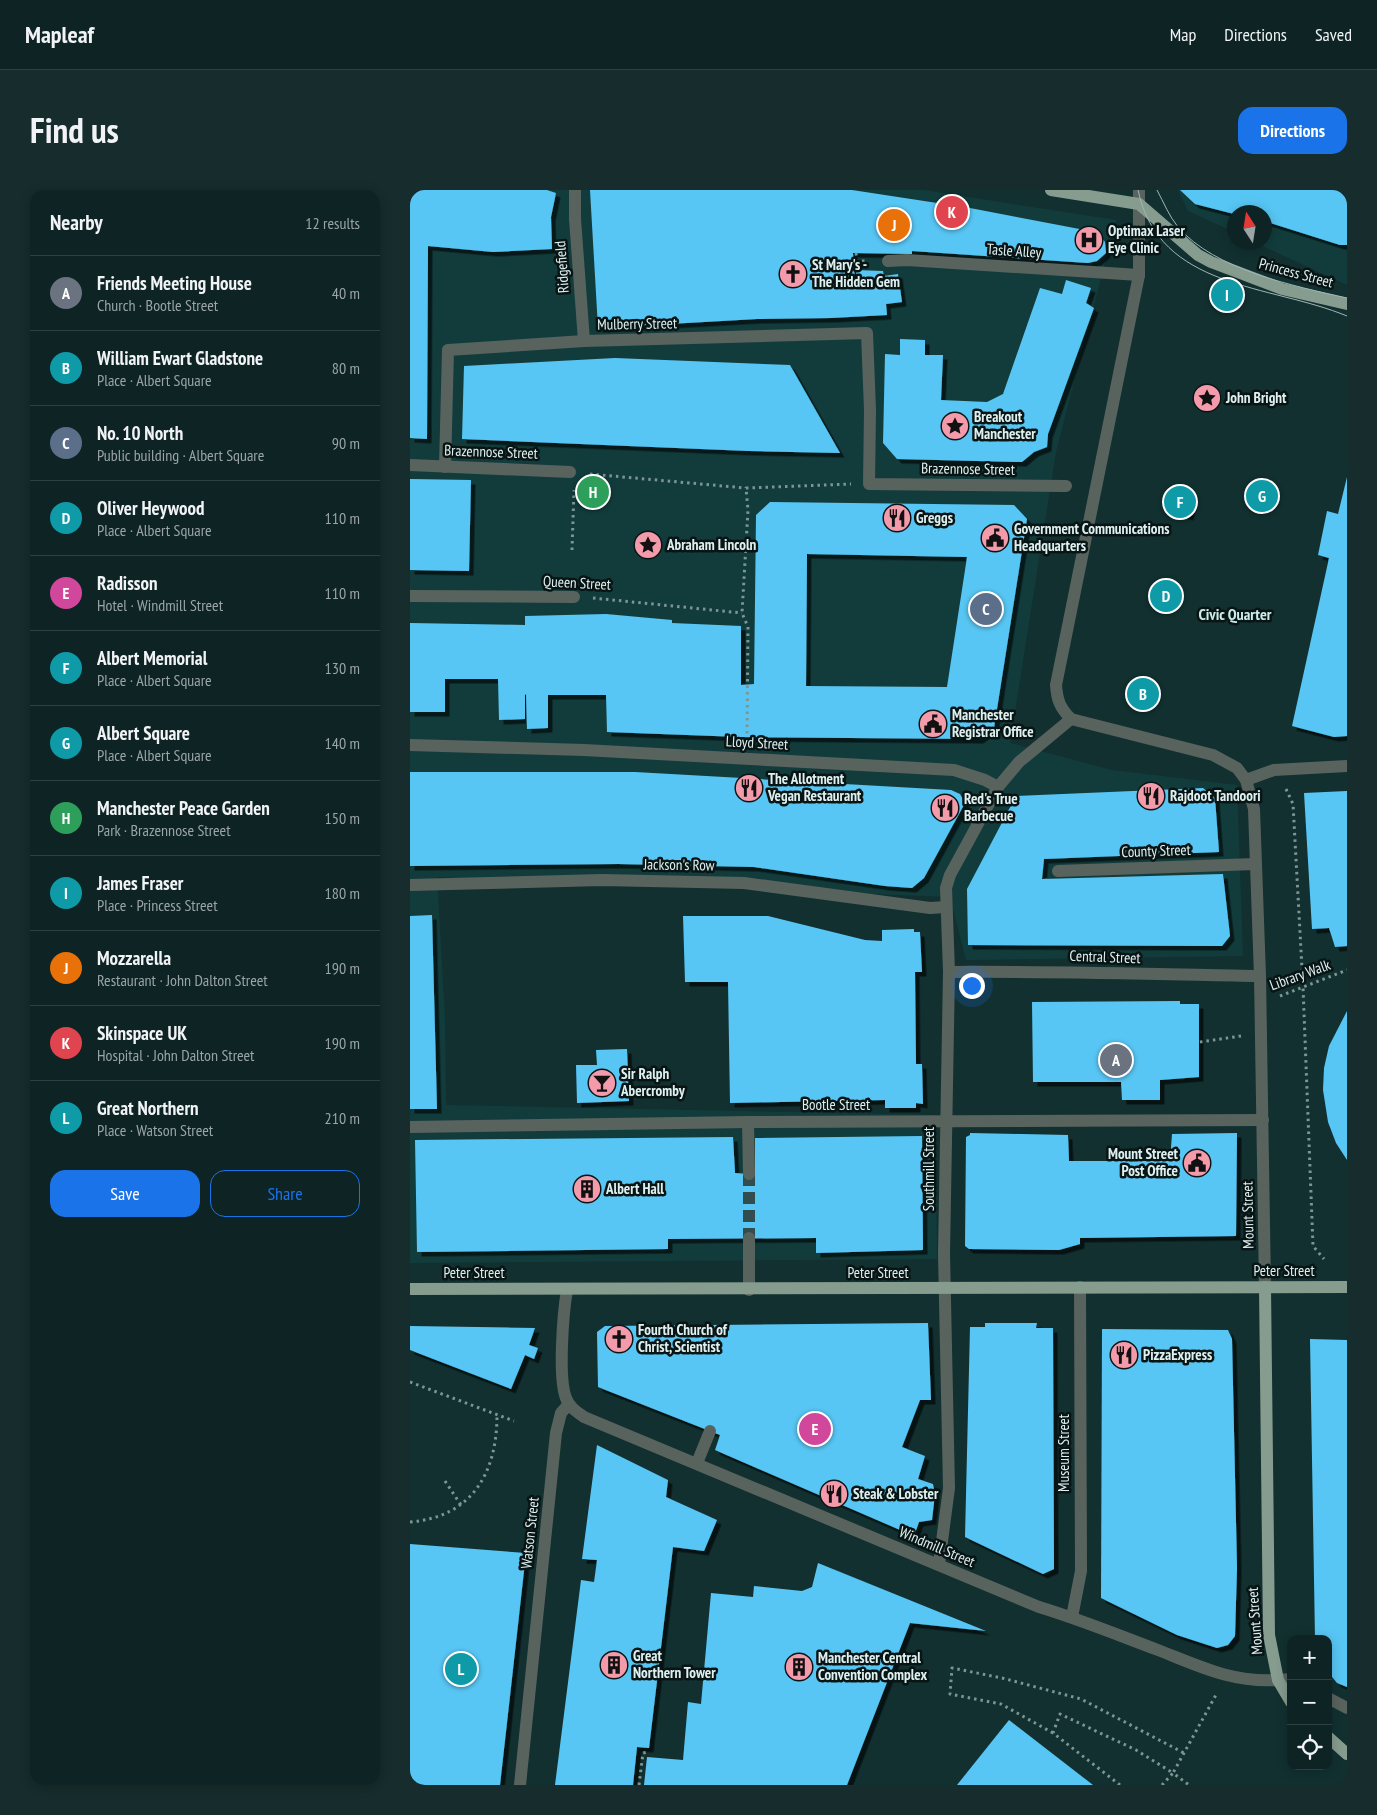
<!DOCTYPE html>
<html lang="en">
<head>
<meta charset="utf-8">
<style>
  :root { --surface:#0e2424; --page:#172c2c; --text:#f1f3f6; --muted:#9ba4a6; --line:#2e4141; --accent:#1a73e8 }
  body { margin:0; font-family:"PT Sans Narrow",sans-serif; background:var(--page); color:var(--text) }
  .controls { position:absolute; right:15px; bottom:15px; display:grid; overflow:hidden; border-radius:10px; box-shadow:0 2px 12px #0003 }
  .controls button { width:45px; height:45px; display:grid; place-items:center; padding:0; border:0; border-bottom:1px solid var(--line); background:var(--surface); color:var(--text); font:25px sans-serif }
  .compass { position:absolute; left:817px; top:15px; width:45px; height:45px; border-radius:50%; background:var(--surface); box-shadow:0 2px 12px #0003; rotate:348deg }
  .you { position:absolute; left:561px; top:795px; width:18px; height:18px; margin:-12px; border:4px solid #fff; border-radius:50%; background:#1a73e8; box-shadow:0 0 0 8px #1a73e833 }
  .badge { display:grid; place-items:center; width:32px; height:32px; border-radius:50%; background:var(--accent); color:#fff; font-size:16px; font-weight:700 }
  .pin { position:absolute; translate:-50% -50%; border:2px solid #fff; box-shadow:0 1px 5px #0006 }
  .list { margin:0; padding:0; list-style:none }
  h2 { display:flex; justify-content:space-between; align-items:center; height:65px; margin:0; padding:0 20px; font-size:21px }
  h2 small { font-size:16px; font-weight:400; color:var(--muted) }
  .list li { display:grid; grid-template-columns:32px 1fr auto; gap:15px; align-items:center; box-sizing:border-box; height:75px; padding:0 20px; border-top:1px solid var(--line) }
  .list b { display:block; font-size:19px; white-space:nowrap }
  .list p { margin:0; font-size:16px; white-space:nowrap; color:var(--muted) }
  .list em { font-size:16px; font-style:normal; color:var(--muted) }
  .actions { display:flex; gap:10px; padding:15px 20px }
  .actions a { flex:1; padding:11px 0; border:1px solid var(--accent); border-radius:15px; text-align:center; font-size:18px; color:var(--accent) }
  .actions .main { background:var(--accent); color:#fff }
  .icon { flex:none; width:28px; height:28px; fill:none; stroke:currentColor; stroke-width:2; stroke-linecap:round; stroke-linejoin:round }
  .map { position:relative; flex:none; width:937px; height:1595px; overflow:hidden; border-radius:15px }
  header { display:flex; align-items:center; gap:30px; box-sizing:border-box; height:70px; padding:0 25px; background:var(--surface); border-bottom:1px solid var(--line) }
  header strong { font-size:24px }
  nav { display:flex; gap:28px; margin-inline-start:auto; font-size:18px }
  .intro { display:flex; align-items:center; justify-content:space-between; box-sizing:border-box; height:120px; padding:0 30px }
  h1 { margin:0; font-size:35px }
  .button { padding:12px 22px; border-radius:15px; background:var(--accent); color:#fff; font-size:18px; font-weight:700 }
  main { display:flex; gap:30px; padding:0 30px }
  aside { flex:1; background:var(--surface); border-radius:15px; box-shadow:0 2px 12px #0003 }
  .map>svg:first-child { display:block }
  .built { fill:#123c3c }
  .building { fill:#58c6f4; fill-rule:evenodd; filter:url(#shadow) }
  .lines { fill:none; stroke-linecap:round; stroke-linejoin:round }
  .minor-tunnel { stroke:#314d4d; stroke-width:12; stroke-dasharray:12 6; stroke-linecap:butt }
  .path { stroke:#7e9595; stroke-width:3; stroke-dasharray:2.5 4; stroke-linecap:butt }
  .service { stroke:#59635d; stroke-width:12 }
  .pedestrian { stroke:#59635d; stroke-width:12 }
  .minor { stroke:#59635d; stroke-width:12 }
  .tertiary { stroke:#59635d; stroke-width:12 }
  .primary { stroke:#869c8f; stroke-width:12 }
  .tram { stroke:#a1b6b6; stroke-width:1 }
  .labels { text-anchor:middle; stroke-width:5; stroke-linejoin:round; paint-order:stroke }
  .poi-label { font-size:15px; font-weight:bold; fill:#dff0f0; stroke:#091515; text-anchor:start }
  .street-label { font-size:15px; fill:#dff0f0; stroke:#091515 }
  .neighbourhood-label { font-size:16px; font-weight:bold; fill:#caeceb; stroke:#091515 }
</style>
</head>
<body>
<header>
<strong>Mapleaf</strong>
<nav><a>Map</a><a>Directions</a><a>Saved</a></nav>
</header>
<div class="intro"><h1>Find us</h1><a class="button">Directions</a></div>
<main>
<aside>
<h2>Nearby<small>12 results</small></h2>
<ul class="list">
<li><span class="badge" style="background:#6b7280">A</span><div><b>Friends Meeting House</b><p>Church · Bootle Street</p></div><em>40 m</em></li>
<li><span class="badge" style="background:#0f9aa8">B</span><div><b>William Ewart Gladstone</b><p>Place · Albert Square</p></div><em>80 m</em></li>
<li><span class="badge" style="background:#5c6f8a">C</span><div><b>No. 10 North</b><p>Public building · Albert Square</p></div><em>90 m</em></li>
<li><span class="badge" style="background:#0f9aa8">D</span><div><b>Oliver Heywood</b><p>Place · Albert Square</p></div><em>110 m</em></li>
<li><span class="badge" style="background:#d1479c">E</span><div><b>Radisson</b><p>Hotel · Windmill Street</p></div><em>110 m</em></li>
<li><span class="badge" style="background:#0f9aa8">F</span><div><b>Albert Memorial</b><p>Place · Albert Square</p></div><em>130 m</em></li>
<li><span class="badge" style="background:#0f9aa8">G</span><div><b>Albert Square</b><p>Place · Albert Square</p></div><em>140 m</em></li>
<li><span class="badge" style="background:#2e9e5b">H</span><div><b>Manchester Peace Garden</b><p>Park · Brazennose Street</p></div><em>150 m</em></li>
<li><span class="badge" style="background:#0f9aa8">I</span><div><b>James Fraser</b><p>Place · Princess Street</p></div><em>180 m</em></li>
<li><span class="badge" style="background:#e8710a">J</span><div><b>Mozzarella</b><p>Restaurant · John Dalton Street</p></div><em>190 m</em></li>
<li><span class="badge" style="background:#e0444e">K</span><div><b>Skinspace UK</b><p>Hospital · John Dalton Street</p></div><em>190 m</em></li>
<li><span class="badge" style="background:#0f9aa8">L</span><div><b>Great Northern</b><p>Place · Watson Street</p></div><em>210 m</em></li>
</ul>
<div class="actions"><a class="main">Save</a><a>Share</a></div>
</aside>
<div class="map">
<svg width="937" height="1595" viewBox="0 0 937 1595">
  <defs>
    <filter id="shadow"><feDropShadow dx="4.5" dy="4.5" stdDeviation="0" flood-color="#0009"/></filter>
  </defs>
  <rect width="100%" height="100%" fill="#123030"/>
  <!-- built -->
  <g class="built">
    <polygon points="0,0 514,0 706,30 646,262 600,553 702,580 827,595 833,766 556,770 540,707 27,687 35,827 36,915 526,925 527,1069 0,1073"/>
    <polygon points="768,0 937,0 937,95 846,53 854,52 854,22 824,22 824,42 778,21"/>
  </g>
  <!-- building -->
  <g class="building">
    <polygon points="0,0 137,0 146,3 141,27 142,59 83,62 18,56 17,249 0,248"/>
    <polygon points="180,0 442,0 560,18 680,41 692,48 695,52 696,63 687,71 678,73 502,61 502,64 443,63 445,92 447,91 446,80 473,81 474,86 488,84 492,112 476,114 477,125 421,128 347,129 188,138"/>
    <polygon points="770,0 937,0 937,55 930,55 854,31 854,22 824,24 785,14"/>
    <polygon points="656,90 681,98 676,113 684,118 638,244 637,257 624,262 612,272 487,269 473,253 475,164 490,165 490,149 515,150 515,165 533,165 531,210 577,212 593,204 630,98 652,104"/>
    <polygon points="205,168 380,175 430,263 339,261 52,249 54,176"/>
    <polygon points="937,287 937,546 924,547 882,536 919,368 908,365 917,321 928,324"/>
    <polygon points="0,289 61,290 59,381 0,380"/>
    <polygon points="760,298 784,303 779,326 756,321"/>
    <path d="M360,312L604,315L617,329L584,538L569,549L331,547L197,542L196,505H138V538L117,539L116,504L115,505V529L89,530L88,489H35V522H0V433L115,435V426L196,424L262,430V433L331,436V495L344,494L346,325ZM397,364L557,367L537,497L396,496Z"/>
    <polygon points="0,582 225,582 541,600 550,604 555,613 514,688 502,698 475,696 344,677 208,674 0,676"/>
    <polygon points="793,598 805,608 809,662 634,669 632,689 813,684 820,746 812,756 558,755 557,699 606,606"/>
    <polygon points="937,601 937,756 925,757 919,738 902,739 894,603"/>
    <polygon points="22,725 27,919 0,919 0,726"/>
    <polygon points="273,726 358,726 455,750 472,751 472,740 504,739 504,742 510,742 512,782 505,782 506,874 512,874 513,914 506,913 506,918 475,918 475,910 320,913 318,792 275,792"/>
    <polygon points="770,811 770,814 789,814 789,887 750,890 750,910 712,910 711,892 623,892 622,812"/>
    <polygon points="937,821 937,970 926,953 918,932 913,900 914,878 919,856"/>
    <polygon points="217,859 219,911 167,913 166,875 187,875 186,860"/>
    <polygon points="560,943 658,945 659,971 760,971 762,944 827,943 826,1046 670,1048 670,1054 649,1060 559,1059 555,1056 556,947 560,945"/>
    <polygon points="512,946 513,1060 406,1063 406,1048 258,1049 258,1059 7,1062 5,950 323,947 325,983 339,984 345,983 345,948"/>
    <polygon points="518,1133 521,1210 510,1210 492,1257 515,1266 508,1289 523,1294 525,1304 522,1330 509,1332 504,1346 305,1260 310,1245 188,1197 187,1142 195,1136"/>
    <polygon points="575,1133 627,1133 626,1138 643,1138 644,1379 633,1384 555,1347 560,1137 575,1137"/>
    <polygon points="0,1136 125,1138 119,1155 128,1158 124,1169 115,1165 101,1199 0,1160"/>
    <polygon points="692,1139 818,1140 822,1149 827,1378 825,1446 818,1455 807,1458 767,1445 691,1408"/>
    <polygon points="900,1149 937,1150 937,1497 927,1493 918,1482 918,1449 905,1449"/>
    <polygon points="187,1255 258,1290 256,1307 307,1330 294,1361 263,1357 239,1558 227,1557 223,1595 145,1595 171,1390 184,1392 187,1370 172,1369"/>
    <polygon points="0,1354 116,1363 90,1595 0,1595"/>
    <polygon points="408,1373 576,1441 500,1433 437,1595 234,1595 237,1567 273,1570 278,1512 291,1514 301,1403 343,1407 344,1396 392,1401 402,1397"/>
    <polygon points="599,1530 683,1595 547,1595"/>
  </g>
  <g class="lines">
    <!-- minor-tunnel -->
    <polyline class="minor-tunnel" points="339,984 339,1048"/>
    <!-- path -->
    <g class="path">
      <polyline points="446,63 447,71 458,71"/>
      <polyline points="180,284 335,298"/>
      <polyline points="162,360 164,300"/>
      <polyline points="183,408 332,423"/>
      <polyline points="337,550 338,437 332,423 338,320 336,298 441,294"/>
      <polyline points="876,599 883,614 893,797 903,1056 914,1069"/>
      <polyline points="870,806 937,780"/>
      <polyline points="790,852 831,846"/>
      <polyline points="0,1192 104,1231"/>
      <polyline points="35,1291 51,1315"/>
      <path d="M0,1332C62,1327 87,1283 87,1225"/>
      <polyline points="643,1543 591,1514 540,1504 542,1478 592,1488 671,1509 774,1563"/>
      <polyline points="229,1595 233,1563 238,1562"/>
      <polyline points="710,1595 643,1543 650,1524 726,1560 763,1583 807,1503"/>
      <polyline points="752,1595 763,1583 779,1595"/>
    </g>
    <!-- service -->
    <g class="service">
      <polyline points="165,0 165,29 174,151"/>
      <polyline points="478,71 497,70 729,85"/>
      <polyline points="35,277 38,160 174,151 457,143 460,220"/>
      <polyline points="836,590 864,580 937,576"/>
      <polyline points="648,681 845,674"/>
      <polyline points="287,1273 300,1241"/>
      <polyline points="868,1490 881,1489"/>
      <polyline points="918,1508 937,1518"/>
    </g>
    <!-- pedestrian -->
    <g class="pedestrian">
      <path d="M729,85L646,495C647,510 650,518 661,529L803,565L827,578L836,590L844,619L850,786"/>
      <polyline points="460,220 459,294 656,296"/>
      <polyline points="0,275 160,282"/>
      <polyline points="588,597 609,572 661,529"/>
    </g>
    <!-- minor -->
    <g class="minor">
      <polyline points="729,85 729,14"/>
      <polyline points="0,406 164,407"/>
      <polyline points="0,555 174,560 544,580 575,590 588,597 540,685 536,698 539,782 534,1063 539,1298 529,1374"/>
      <polyline points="0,695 192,690 334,693 520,718 536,717"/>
      <path d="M539,782C643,781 746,784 850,786L855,1097"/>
      <polyline points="338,932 339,984"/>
      <polyline points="0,937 338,932 853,930"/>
      <polyline points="339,1048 339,1100"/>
      <path d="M157,1100C153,1123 148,1188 156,1208C159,1217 167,1222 174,1227L629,1417C669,1429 708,1445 748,1460C789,1476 822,1493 868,1490"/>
      <polyline points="662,1427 671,1381 670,1097"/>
      <polyline points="110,1595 146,1243 151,1223 159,1214"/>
    </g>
    <!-- tertiary -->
    <polyline class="tertiary" points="729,0 729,14"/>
    <!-- primary -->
    <g class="primary">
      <polyline points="641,0 729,14 788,65 801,72 872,99 937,114"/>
      <polyline points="855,1097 859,1445 868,1490 881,1512"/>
      <polyline points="0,1099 937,1097"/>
      <polyline points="918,1547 937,1564"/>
    </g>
    <!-- tram -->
    <g class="tram">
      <path d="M728,0C749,100 860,94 937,126"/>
      <path d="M747,0C754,13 759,26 768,37C805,80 884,96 937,108"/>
    </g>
  </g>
  <!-- icons -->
  <defs>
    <symbol id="hospital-disc" viewBox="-11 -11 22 22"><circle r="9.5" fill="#f39aab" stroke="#091515"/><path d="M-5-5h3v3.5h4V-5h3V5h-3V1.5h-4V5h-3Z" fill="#111"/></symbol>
    <symbol id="church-disc" viewBox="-11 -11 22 22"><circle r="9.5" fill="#f39aab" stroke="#091515"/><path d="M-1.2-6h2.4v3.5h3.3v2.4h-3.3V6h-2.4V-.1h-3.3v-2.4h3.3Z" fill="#111"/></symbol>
    <symbol id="sight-disc" viewBox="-11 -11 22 22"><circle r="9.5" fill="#f39aab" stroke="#091515"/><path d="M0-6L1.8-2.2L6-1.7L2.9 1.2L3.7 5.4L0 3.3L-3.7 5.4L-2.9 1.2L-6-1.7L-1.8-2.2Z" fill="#111"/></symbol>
    <symbol id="restaurant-disc" viewBox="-11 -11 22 22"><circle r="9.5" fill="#f39aab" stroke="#091515"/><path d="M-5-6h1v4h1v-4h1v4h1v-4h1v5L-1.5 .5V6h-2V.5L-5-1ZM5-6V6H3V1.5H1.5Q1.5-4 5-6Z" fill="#111"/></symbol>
    <symbol id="civic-disc" viewBox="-11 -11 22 22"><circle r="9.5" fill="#f39aab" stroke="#091515"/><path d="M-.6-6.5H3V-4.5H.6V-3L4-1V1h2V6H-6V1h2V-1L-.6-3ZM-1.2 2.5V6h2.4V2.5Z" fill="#111"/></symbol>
    <symbol id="bar-disc" viewBox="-11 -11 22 22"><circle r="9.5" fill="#f39aab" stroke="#091515"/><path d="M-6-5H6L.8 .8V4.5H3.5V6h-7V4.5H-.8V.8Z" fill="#111"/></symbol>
    <symbol id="building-disc" viewBox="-11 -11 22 22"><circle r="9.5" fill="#f39aab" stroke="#091515"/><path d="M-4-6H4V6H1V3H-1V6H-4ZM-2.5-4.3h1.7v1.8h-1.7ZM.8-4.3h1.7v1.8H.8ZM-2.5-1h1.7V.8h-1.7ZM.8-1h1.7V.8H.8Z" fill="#111"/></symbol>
  </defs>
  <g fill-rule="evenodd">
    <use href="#hospital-disc" x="663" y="34" width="32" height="32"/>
    <use href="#church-disc" x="367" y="68" width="32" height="32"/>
    <use href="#sight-disc" x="781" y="192" width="32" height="32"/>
    <use href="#sight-disc" x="529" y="220" width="32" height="32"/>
    <use href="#restaurant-disc" x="471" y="312" width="32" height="32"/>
    <use href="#civic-disc" x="569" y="332" width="32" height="32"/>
    <use href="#sight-disc" x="222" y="339" width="32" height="32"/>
    <use href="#civic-disc" x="507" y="518" width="32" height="32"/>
    <use href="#restaurant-disc" x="323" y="582" width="32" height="32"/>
    <use href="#restaurant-disc" x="725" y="590" width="32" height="32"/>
    <use href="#restaurant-disc" x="519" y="602" width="32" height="32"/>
    <use href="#bar-disc" x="176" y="877" width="32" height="32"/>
    <use href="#civic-disc" x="771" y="957" width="32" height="32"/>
    <use href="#building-disc" x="161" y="983" width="32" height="32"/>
    <use href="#church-disc" x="193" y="1133" width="32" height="32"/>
    <use href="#restaurant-disc" x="698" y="1149" width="32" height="32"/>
    <use href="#restaurant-disc" x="408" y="1288" width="32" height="32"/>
    <use href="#building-disc" x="188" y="1459" width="32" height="32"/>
    <use href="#building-disc" x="373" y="1461" width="32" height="32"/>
  </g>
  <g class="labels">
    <!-- poi labels -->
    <g class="poi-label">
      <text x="698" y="46">Optimax Laser<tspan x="698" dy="17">Eye Clinic</tspan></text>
      <text x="402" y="80">St Mary's -<tspan x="402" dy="17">The Hidden Gem</tspan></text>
      <text x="816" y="213">John Bright</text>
      <text x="564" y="232">Breakout<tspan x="564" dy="17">Manchester</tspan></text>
      <text x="506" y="333">Greggs</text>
      <text x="604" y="344">Government Communications<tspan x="604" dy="17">Headquarters</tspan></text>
      <text x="257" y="360">Abraham Lincoln</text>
      <text x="542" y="530">Manchester<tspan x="542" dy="17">Registrar Office</tspan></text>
      <text x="358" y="594">The Allotment<tspan x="358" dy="17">Vegan Restaurant</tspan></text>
      <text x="760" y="611">Rajdoot Tandoori</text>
      <text x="554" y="614">Red's True<tspan x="554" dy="17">Barbecue</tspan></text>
      <text x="211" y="889">Sir Ralph<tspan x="211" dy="17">Abercromby</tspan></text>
      <text x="768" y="969" text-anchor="end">Mount Street<tspan x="768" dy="17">Post Office</tspan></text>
      <text x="196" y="1004">Albert Hall</text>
      <text x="228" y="1145">Fourth Church of<tspan x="228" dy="17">Christ, Scientist</tspan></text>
      <text x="733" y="1170">PizzaExpress</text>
      <text x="443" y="1309">Steak &amp; Lobster</text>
      <text x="223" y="1471">Great<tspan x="223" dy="17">Northern Tower</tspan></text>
      <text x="408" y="1473">Manchester Central<tspan x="408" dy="17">Convention Complex</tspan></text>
    </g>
    <!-- street labels -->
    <g class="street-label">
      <text transform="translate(604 61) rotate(4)" y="5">Tasle Alley</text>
      <text transform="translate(152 77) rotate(-94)" y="5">Ridgefield</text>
      <text transform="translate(886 83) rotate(15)" y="5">Princess Street</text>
      <text transform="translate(227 134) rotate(-1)" y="5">Mulberry Street</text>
      <text transform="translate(81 262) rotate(2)" y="5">Brazennose Street</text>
      <text transform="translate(558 279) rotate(1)" y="5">Brazennose Street</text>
      <text transform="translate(167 393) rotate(3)" y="5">Queen Street</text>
      <text transform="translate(347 553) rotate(3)" y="5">Lloyd Street</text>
      <text transform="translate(746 661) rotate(-2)" y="5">County Street</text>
      <text transform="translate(269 675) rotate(1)" y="5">Jackson's Row</text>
      <text transform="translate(695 767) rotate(2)" y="5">Central Street</text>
      <text transform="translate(890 785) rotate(-20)" y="5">Library Walk</text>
      <text x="426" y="920">Bootle Street</text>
      <text transform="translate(519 979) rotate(-90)" y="5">Southmill Street</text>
      <text transform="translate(838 1025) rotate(-91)" y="5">Mount Street</text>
      <text x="874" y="1086">Peter Street</text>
      <text x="64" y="1088">Peter Street</text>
      <text x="468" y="1088">Peter Street</text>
      <text transform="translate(654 1263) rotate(-90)" y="5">Museum Street</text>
      <text transform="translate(120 1343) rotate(-84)" y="5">Watson Street</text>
      <text transform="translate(527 1357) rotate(23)" y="5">Windmill Street</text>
      <text transform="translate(845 1431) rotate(-94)" y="5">Mount Street</text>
    </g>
    <!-- neighbourhood labels -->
    <g class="neighbourhood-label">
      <text x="825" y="430">Civic Quarter</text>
    </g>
  </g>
</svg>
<div class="controls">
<button>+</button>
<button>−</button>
<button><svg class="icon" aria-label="locate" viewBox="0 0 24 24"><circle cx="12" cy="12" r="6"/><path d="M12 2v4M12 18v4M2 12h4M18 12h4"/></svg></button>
</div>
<svg class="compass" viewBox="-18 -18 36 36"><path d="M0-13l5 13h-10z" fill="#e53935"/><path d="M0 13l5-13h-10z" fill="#9ba4a6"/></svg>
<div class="you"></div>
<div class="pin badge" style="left:706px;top:870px;background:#6b7280">A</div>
<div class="pin badge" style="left:733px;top:504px;background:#0f9aa8">B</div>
<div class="pin badge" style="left:576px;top:419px;background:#5c6f8a">C</div>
<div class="pin badge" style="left:756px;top:406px;background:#0f9aa8">D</div>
<div class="pin badge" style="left:405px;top:1239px;background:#d1479c">E</div>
<div class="pin badge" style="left:770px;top:312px;background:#0f9aa8">F</div>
<div class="pin badge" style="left:852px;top:306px;background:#0f9aa8">G</div>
<div class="pin badge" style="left:183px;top:302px;background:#2e9e5b">H</div>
<div class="pin badge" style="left:817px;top:105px;background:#0f9aa8">I</div>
<div class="pin badge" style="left:484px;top:35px;background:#e8710a">J</div>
<div class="pin badge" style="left:542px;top:22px;background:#e0444e">K</div>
<div class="pin badge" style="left:51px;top:1479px;background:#0f9aa8">L</div>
</div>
</main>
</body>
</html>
